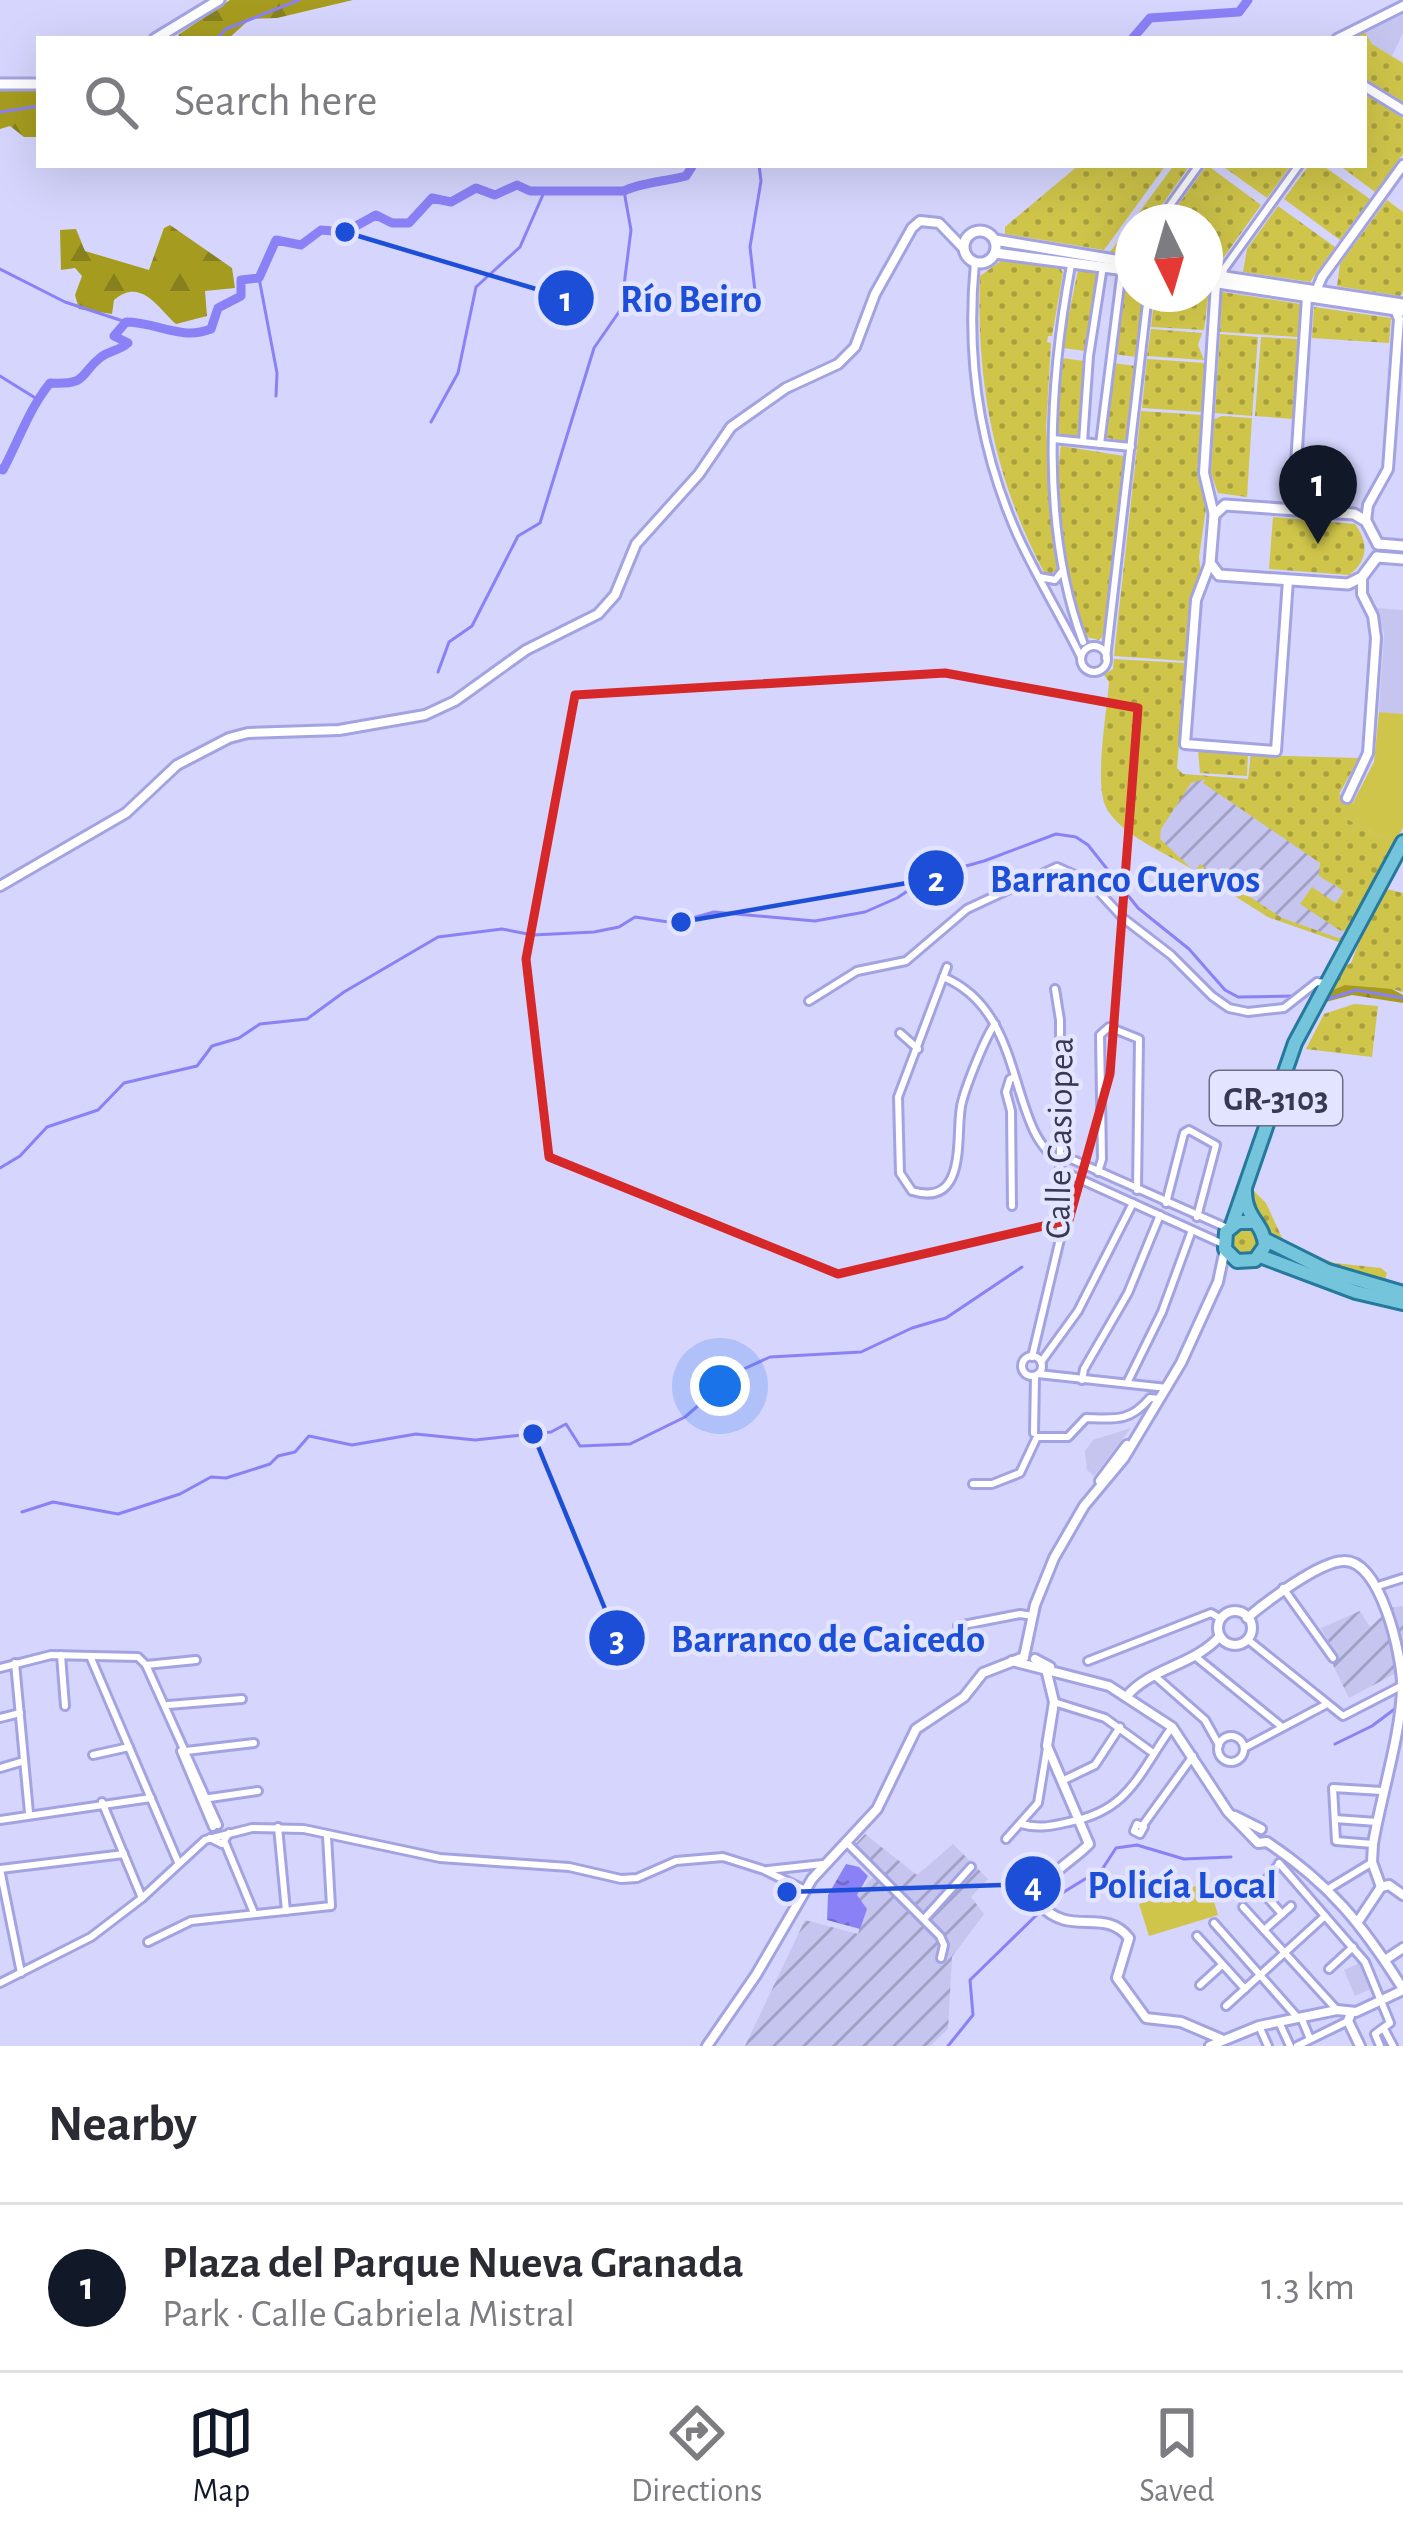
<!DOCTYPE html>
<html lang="en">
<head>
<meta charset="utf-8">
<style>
  :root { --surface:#fff; --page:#f2f2f3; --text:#2b2b33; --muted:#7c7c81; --line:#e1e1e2; --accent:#111827 }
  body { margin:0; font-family:"Alegreya Sans",sans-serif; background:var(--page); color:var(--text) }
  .compass { position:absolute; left:1115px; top:204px; width:108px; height:108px; border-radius:50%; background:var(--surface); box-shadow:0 12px 48px #0002; rotate:175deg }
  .you { position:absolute; left:720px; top:1386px; width:42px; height:42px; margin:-30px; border:9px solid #fff; border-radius:50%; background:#1a73e8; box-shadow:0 0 0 18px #1a73e833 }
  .badge { display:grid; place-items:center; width:78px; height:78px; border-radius:50%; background:var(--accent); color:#fff; font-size:39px; font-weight:700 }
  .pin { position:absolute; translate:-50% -99px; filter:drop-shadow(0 3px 6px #0008) }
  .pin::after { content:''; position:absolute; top:63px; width:42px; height:36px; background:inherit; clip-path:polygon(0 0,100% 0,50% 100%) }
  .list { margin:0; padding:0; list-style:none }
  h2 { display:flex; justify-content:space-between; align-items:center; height:156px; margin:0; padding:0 48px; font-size:51px }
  h2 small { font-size:39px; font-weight:400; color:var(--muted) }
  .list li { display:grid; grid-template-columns:78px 1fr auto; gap:36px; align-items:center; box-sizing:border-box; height:168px; padding:0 48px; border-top:3px solid var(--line) }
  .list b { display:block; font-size:45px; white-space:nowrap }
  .list p { margin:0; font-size:39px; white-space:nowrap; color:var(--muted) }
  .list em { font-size:39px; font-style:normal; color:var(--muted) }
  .icon { flex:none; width:66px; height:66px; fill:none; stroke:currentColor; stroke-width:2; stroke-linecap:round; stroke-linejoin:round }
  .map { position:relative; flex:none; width:1403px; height:2046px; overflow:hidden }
  .search { position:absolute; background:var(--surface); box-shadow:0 12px 48px #0002; left:36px; right:36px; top:36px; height:132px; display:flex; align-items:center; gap:30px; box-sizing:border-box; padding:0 42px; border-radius:0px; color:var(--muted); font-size:45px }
  .sheet { height:324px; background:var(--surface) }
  nav { display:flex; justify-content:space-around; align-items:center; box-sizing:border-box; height:168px; border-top:3px solid var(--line); background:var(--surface); font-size:33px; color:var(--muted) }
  nav a { display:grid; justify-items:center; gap:6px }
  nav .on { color:var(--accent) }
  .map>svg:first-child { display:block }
  .built { fill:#c5c5f0 }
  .industrial { fill:url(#industrial-furrows) }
  .green { fill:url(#green-dots) }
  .forest { fill:url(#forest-firs) }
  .pitch { fill:#cfc54a }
  .water { fill:url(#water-ripples) }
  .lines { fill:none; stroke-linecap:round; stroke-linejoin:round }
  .stream { stroke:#8b81f6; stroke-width:3 }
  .river { stroke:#8b81f6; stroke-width:9 }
  .minor-casing { stroke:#a4a3e2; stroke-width:12 }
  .tertiary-casing { stroke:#a4a3e2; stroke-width:14 }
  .secondary-casing { stroke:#a4a3e2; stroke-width:15 }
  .primary-casing { stroke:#24799c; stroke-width:18 }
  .minor { stroke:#fff; stroke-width:6 }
  .tertiary { stroke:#fff; stroke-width:8 }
  .secondary { stroke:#fff; stroke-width:9 }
  .primary { stroke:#74c4db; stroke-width:12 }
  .marked { fill:none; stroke:#d62828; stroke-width:9; stroke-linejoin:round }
  .labels { text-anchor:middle; stroke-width:9; stroke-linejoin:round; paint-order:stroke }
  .shield { fill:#e3e4ff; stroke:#6c6c87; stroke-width:3 }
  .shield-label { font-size:33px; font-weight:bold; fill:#393853 }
  .street-label { font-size:36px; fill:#393853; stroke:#e3e4ff }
  .leader { fill:none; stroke:#1d4ed8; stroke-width:4.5 }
  .callout-dot { fill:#1d4ed8; stroke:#e3e4ff; stroke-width:4.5 }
  .mark-label { font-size:36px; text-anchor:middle; font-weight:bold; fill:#fff }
  .callout-label { font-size:39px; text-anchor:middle; font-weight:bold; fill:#1d4ed8; stroke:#e3e4ff; stroke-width:9; stroke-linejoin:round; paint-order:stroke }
</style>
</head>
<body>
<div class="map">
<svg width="1403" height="2046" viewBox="0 0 1403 2046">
  <defs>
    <pattern id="industrial-furrows" width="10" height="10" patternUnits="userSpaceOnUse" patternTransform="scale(3)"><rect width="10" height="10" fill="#c5c5f0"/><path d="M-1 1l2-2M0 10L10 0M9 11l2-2" fill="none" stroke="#a1a1c5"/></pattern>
    <pattern id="green-dots" width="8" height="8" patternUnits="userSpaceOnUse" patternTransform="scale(3)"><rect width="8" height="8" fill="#cfc54a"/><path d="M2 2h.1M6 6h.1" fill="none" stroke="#a9a140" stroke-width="1.8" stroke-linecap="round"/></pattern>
    <pattern id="forest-firs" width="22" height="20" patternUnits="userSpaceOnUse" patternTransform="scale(3)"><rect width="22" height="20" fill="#a59c1f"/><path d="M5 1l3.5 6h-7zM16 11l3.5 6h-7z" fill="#87801e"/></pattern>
    <pattern id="water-ripples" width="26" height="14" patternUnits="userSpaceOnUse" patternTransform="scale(3)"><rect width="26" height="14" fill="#8b81f6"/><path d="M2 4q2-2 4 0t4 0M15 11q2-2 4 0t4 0" fill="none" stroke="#736bca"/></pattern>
  </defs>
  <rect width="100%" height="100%" fill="#d5d5fd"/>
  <!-- built -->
  <g class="built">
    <polygon points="1403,12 1403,33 1392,56 1371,44 1364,31"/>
    <polygon points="1376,608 1403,610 1403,714 1379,712 1384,633"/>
    <polygon points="1131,1428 1094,1476 1087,1470 1085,1451 1093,1440"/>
    <polygon points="1362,1962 1373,1988 1355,1996 1344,1970"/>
  </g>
  <!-- industrial -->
  <g class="industrial">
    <polygon points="1180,735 1177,768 1182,774 1248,779 1251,755 1285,757 1353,803 1345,818 1394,844 1339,942 1268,917 1127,828 1107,810 1101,789"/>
    <polygon points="1403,1606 1403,1675 1402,1670 1349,1698 1330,1659 1336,1654 1321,1628 1360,1611 1370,1627 1391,1608"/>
    <polygon points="865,1834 917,1875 953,1844 988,1879 971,1897 984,1914 952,1957 948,2029 930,2046 745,2046 805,1920 858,1934 863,1914 857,1895 875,1875 850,1850"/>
  </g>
  <!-- green -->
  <g class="green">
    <polygon points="1365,32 1372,44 1403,63 1403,102 1364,78 1364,39 1351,39"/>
    <polygon points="1364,94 1403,118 1403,154 1375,192 1339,165 1364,165"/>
    <polygon points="1079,165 1166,165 1104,250 1005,234 1005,227"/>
    <polygon points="1174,165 1190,165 1150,222 1133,222 1133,255 1110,252"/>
    <polygon points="1207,165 1261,205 1216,268 1205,266 1205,222 1166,222"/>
    <polygon points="1221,165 1291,165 1267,198"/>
    <polygon points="1309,165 1322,165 1370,199 1340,240 1284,199"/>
    <polygon points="1387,200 1403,212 1403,292 1400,296 1337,286 1340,264"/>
    <polygon points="1278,206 1335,247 1310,282 1243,272 1247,249"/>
    <path d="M1005,258L1060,267L1063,273L1052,336H1048L1047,342L1051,343L1046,428L1057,570L1051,574L1044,572C994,478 976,381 980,276Z"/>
    <polygon points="1078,270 1097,273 1098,277 1086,351 1062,348"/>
    <polygon points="1122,278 1133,278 1133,294 1144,294 1137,357 1113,354"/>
    <polygon points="1205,290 1209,290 1204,330 1151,327 1155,294 1205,294"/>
    <polygon points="1222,292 1301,304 1298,337 1220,332"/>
    <polygon points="1314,307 1391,318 1389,343 1312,338"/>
    <polygon points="1151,329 1202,333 1198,345 1204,360 1147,356"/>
    <polygon points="1220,334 1258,337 1252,416 1215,413"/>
    <polygon points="1261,337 1298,339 1293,419 1255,416"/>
    <polygon points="1061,358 1085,361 1078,437 1057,433"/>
    <polygon points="1147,359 1205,363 1202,412 1142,408"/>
    <polygon points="1112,363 1136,366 1125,442 1104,437"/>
    <polygon points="1141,411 1202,415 1198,479 1206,508 1199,557 1201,574 1189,601 1185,661 1114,656"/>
    <polygon points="1222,416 1252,418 1247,497 1218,493 1211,473 1214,419"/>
    <path d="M1061,446L1124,456L1104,635L1099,640L1087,637C1069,601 1053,485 1061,446Z"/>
    <path d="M1273,517L1355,524C1368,542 1369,560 1349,575L1269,569Z"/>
    <path d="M1114,659L1185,663L1177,768L1183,774L1248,779L1251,755L1359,758L1339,794L1353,803L1345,818L1394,844L1346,930L1341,931L1300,904L1312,887L1336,903L1344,891L1319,876L1320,863L1203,783L1205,779L1191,783L1161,829L1160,839L1192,869C1166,853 1120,835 1106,807C1094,784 1107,711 1109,682L1104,675L1113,669Z"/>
    <polygon points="1198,750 1248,754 1247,776 1200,773"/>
    <polygon points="1200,864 1282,918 1341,939 1339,942 1268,917 1195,871"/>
    <polygon points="1387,889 1403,893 1403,992 1392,989 1323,993 1337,971 1351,963 1380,890"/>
    <polygon points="1354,1004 1378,1006 1372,1057 1306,1049 1324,1014"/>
    <path d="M1253,1190L1266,1203L1284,1242L1334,1263L1381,1268L1387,1273L1384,1283C1350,1273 1310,1263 1280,1242C1270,1235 1266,1221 1254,1213L1250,1197Z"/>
    <circle cx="1245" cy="1242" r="15"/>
  </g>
  <!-- forest -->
  <g class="forest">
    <polygon points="230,0 353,0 277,18 250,19 228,39 183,39 178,35"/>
    <polygon points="0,89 39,89 39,137 24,137 10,126 0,129"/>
    <path d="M170,225L232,268L235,288L205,291L207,316L176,324C158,308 141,277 114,300L112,314L79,309L75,295L82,276L75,268L61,270L60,230L76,229L85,251L149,270L164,228Z"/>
    <polygon points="1345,985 1392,989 1403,995 1403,1003 1352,995 1322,1003 1326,993"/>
  </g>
  <!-- pitch -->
  <g class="pitch">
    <polygon points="1379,712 1403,714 1403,828 1394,844 1345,818 1374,762"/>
    <polygon points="1208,1882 1218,1915 1149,1936 1139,1904"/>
  </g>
  <!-- water -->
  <polygon class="water" points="846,1864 859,1867 868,1876 857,1895 867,1909 860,1929 827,1920 828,1895"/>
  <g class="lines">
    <!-- stream -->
    <g class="stream">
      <polyline points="216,39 226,29 299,0"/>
      <polyline points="0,112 39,106"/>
      <polyline points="0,269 65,302 126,322"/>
      <polyline points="259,278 277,373 276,396"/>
      <polyline points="756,300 750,247 761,181 759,165"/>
      <polyline points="0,376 37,399"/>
      <polyline points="431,422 458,373 476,287 520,247 545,190"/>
      <polyline points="438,672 449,642 472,626 518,536 540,523 594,348 621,309 631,230 624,191"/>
      <polyline points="1325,1000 1356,990 1403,998"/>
      <polyline points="0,1168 20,1156 47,1127 98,1110 124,1083 197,1066 212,1046 239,1038 260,1024 307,1019 344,992 438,937 502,929 533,935 594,932 619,927 635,917 675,923 714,912 815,921 865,912 897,898 930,876 984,861 1056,834 1076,837 1088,845 1138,908 1189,949 1225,990 1238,997 1294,996"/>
      <polyline points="22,1512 53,1502 118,1514 180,1494 211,1477 226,1478 270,1464 278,1456 295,1452 309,1436 352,1445 416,1434 475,1440 551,1432 566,1424 580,1446 630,1444 685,1417 737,1372 770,1357 861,1352 912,1328 946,1318 1022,1267"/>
      <polyline points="1335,1744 1372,1726 1400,1705"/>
      <polyline points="948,2046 973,2015 970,1980 1054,1898 1103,1868 1116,1848 1137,1845 1184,1859 1231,1857"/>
    </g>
    <!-- river -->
    <g class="river">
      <polyline points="1132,39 1150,18 1239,12 1248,0"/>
      <path d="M0,469L3,470C19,440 29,409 50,383C89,385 78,375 101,357C111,350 119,351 128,343L114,336L126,322C157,322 180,341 211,329L218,308L241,296V280L259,278L276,240L301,245L321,230L345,232L376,215L392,223H409L432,198L451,202L476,188L495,195L517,185L530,191H624C638,183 668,181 686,176L693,165"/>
    </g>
    <defs>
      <g id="minor">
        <polyline points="1158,222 1199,165"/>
        <path d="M975,262C966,355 979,448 1017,534C1036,576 1061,616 1081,657"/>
        <path d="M1071,265C1049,384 1040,527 1083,642"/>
        <polyline points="1223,277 1224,269 1299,165"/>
        <polyline points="1053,439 1131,447"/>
        <polyline points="1083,442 1089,356 1103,266"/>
        <polyline points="1100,444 1122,269"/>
        <polyline points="1039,577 1055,580 1063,570"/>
        <circle cx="1094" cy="659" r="13"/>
        <polyline points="1106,658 1148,294"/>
        <path d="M947,967L898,1097L900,1173L912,1191C971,1209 954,1128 962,1102C966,1086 986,1035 995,1024"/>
        <path d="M943,977C1029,1012 1006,1134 1062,1162"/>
        <polyline points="809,1001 857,971 906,961 967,909 1057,867 1090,882 1123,918 1171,955 1212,996 1229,1008 1248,1012 1284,1008 1317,982 1325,983"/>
        <polyline points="900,1033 918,1049"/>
        <polyline points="1062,1155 1225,1227"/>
        <polyline points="1062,1171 1223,1244"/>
        <polyline points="1098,1172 1102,1159 1100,1035 1109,1027 1139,1039 1137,1190"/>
        <polyline points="1166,1203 1184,1133 1189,1130 1216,1145 1197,1217"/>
        <polyline points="1012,1206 1011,1111 1006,1092 1010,1079 1015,1077"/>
        <circle cx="1032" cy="1366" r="10"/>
        <polyline points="1032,1357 1060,1239 1060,1020 1055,989"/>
        <polyline points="1041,1362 1078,1311 1133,1203"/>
        <polyline points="1038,1374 1167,1388"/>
        <polyline points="1082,1380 1084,1369 1128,1293 1160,1215"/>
        <polyline points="1127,1383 1162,1312 1192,1230"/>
        <polyline points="1034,1433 1035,1376"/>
        <path d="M973,1484H992L1020,1473L1037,1437H1068L1086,1418C1115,1419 1130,1422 1150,1398L1159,1399"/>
        <polyline points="1378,1586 1403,1578"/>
        <polyline points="1283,1588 1333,1658"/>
        <polyline points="958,1626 1020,1614 1033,1616"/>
        <polyline points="1247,1639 1343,1716 1401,1686"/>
        <polyline points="61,1655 65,1706"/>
        <polyline points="90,1656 178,1862"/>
        <polyline points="1196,1657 1282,1727"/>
        <polyline points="1088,1661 1211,1613 1221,1619"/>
        <polyline points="15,1663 29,1813"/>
        <polyline points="146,1665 218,1825"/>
        <polyline points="146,1665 196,1660"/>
        <polyline points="0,1668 51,1655 138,1657 146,1665"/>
        <polyline points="1156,1677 1205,1720 1219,1745"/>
        <polyline points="1054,1702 1105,1718 1153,1753"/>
        <polyline points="168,1705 242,1699"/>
        <polyline points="0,1718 20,1713"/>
        <circle cx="1231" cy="1749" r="13"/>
        <polyline points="1244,1748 1325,1705"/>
        <polyline points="181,1751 213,1827"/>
        <polyline points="186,1751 254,1743"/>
        <polyline points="93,1755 129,1747"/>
        <polyline points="0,1768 24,1761"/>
        <polyline points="1062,1781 1095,1765 1120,1727"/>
        <polyline points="203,1799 258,1791"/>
        <polyline points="102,1802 142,1898"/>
        <polyline points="1335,1819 1377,1822"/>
        <polyline points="0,1820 151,1798"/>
        <path d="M1021,1824C1038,1829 1052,1826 1069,1822C1130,1810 1138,1774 1172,1727"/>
        <polygon points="1137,1824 1144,1827 1140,1834 1134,1831"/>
        <polyline points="1143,1825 1193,1756"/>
        <polyline points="278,1827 286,1911"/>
        <polyline points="210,1838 222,1844 229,1833"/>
        <polyline points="1006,1839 1038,1803 1047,1748"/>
        <polyline points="846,1842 940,1936 944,1945 941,1958"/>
        <polyline points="225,1843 254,1913"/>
        <polyline points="1373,1844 1336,1841 1333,1788 1382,1791"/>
        <polyline points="1279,1863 1365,1962 1390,2023 1375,2034 1380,2046"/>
        <polyline points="768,1870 823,1864"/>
        <polyline points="1263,1884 1279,1864"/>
        <polyline points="1328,1889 1371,1863"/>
        <polyline points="1267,1897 1282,1914"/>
        <polyline points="1243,1907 1337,2010"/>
        <polyline points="924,1919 971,1867"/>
        <polyline points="1214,1923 1298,2018"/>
        <polyline points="1264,1930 1291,1906"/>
        <polyline points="1197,1936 1245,1989"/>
        <polyline points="148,1942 191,1921 331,1906 327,1836"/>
        <polyline points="1329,1969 1353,1947"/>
        <polyline points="21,1973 0,1869 124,1854"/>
        <polyline points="0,1983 91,1937 142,1898 205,1840 252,1828 304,1829 440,1858 569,1867 621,1879 637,1878 676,1861 723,1857 764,1870 805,1890"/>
        <polyline points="1200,1985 1222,1965"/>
        <polyline points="1226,2006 1325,1916"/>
        <polyline points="1301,2017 1310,2039"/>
        <polyline points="1279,2022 1290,2046"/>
        <polyline points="1259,2026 1268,2046"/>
        <polyline points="1384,2029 1393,2046"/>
        <polyline points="1297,2046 1348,2021"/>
      </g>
      <g id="tertiary">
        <polyline points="1337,39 1403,6"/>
        <polyline points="1364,86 1403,110"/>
        <polyline points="1316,291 1322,277 1403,165"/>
        <polyline points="1293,509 1307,297"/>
        <polyline points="1214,515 1204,473 1216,283"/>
        <polyline points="1366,521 1368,505 1388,469 1399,319 1395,310"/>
        <polyline points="1210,563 1196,600 1185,744 1276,751 1288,580"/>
        <polyline points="1347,798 1368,753 1376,638 1373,616 1362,594 1362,577"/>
        <polyline points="0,886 126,813 177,765 229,738 248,733 339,730 425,715 455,701 526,650 598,614 615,595 636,544 699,474 731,427 786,388 838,364 855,347 875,294 912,228 920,221 939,223 964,249"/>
        <polyline points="1100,1481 1127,1445"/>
        <circle cx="1235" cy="1628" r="17"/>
        <path d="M1247,1618C1266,1602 1319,1562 1343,1561C1381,1558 1403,1659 1402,1688C1401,1734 1381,1796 1373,1844L1372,1862L1381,1887"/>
        <polyline points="1024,1657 1035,1605 1054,1558 1084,1506 1124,1458 1181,1363 1218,1282 1225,1249"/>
        <polyline points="1035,1659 1050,1667"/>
        <path d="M1012,1661L1109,1686L1172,1727L1228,1812L1258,1843L1267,1842C1330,1884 1363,1925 1403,1989"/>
        <path d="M1046,1669L1054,1702L1047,1746L1089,1844C1071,1863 1041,1875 1039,1903C1069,1939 1104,1906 1129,1938L1117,1978L1146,2018L1181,2022L1221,2039"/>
        <path d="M1127,1696C1150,1668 1195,1665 1220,1636"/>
        <polyline points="1235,1816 1261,1829"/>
        <polyline points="1359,1920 1381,1887 1389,1885 1403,1895"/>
        <polyline points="1385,1960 1403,1948"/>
        <polyline points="1351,2013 1348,2021 1360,2046"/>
        <polyline points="707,2046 756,1975 812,1879 877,1809 916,1729 964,1697 983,1673 1024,1657"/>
        <polyline points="1210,2046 1259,2026 1337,2010 1356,2012 1403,1990"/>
      </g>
      <g id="secondary">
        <polyline points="155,39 219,0"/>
        <polyline points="0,84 39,84"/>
        <circle cx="980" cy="247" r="16"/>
        <polyline points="995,240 1133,263"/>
        <polyline points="995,253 1133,271"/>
        <polyline points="1205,274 1403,304"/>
        <polyline points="1205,281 1403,311"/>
        <polyline points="1378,544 1403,546"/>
        <polyline points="1377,557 1362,577 1348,584 1219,575 1210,563 1214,515 1225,505 1354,514 1366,521 1378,544"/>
        <polyline points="1377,557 1403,559"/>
      </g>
      <g id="primary">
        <path d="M1245,1191C1245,1219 1264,1223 1265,1246L1255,1260L1237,1261L1225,1249L1226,1232L1238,1222H1251"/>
        <polyline points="1232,1225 1295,1043 1403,842"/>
        <polyline points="1266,1240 1328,1271 1403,1293"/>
        <polyline points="1260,1256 1356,1292 1403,1303"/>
      </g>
    </defs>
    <!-- minor casing -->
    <use href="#minor" class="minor-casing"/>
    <!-- tertiary casing -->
    <use href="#tertiary" class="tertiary-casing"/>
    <!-- secondary casing -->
    <use href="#secondary" class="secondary-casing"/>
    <!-- primary casing -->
    <use href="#primary" class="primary-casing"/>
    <!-- minor -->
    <use href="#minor" class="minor"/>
    <!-- tertiary -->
    <use href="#tertiary" class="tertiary"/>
    <!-- secondary -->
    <use href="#secondary" class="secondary"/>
    <!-- primary -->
    <use href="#primary" class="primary"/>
  </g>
  <!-- marked area -->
  <path class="marked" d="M945,673L1138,708L1110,1074L1069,1220L838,1274L549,1157L526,959L575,695Z"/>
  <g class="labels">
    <!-- shield labels -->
    <rect class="shield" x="1210" y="1071" width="132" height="54" rx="9"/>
    <g class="shield-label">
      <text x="1276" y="1110">GR-3103</text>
    </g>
    <!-- street labels -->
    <g class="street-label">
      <text transform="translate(1058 1138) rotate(-89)" y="13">Calle Casiopea</text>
    </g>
  </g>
  <!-- callouts -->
  <path class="leader" d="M345 232L566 298M681 922L936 878M533 1434L617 1638M787 1892L1033 1884"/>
  <g class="callout-dot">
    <circle cx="345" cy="232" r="12"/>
    <circle cx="681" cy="922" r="12"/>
    <circle cx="533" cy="1434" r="12"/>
    <circle cx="787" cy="1892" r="12"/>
    <circle cx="566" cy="298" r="30"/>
    <circle cx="936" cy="878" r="30"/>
    <circle cx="617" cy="1638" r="30"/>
    <circle cx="1033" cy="1884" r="30"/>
  </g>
  <g class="mark-label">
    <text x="566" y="311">1</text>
    <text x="936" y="891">2</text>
    <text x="617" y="1651">3</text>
    <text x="1033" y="1897">4</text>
  </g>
  <g class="callout-label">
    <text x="691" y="312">Río Beiro</text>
    <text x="1125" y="892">Barranco Cuervos</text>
    <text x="828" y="1652">Barranco de Caicedo</text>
    <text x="1182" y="1898">Policía Local</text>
  </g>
</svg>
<svg class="compass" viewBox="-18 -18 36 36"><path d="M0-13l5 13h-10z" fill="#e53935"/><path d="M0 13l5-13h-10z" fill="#7c7c81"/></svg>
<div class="you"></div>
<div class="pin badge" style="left:1318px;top:544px">1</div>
<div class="search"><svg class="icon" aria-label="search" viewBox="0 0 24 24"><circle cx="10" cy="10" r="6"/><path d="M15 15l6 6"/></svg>Search here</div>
</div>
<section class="sheet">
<h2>Nearby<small></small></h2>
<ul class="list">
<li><span class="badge">1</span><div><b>Plaza del Parque Nueva Granada</b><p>Park · Calle Gabriela Mistral</p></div><em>1.3 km</em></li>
</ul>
</section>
<nav>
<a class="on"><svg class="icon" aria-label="map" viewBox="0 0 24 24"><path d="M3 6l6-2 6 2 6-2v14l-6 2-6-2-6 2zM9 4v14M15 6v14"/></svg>Map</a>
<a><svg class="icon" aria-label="directions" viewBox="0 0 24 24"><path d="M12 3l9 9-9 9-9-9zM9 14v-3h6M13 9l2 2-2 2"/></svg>Directions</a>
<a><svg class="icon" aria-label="saved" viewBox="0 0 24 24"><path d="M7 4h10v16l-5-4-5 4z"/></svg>Saved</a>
</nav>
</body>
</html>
